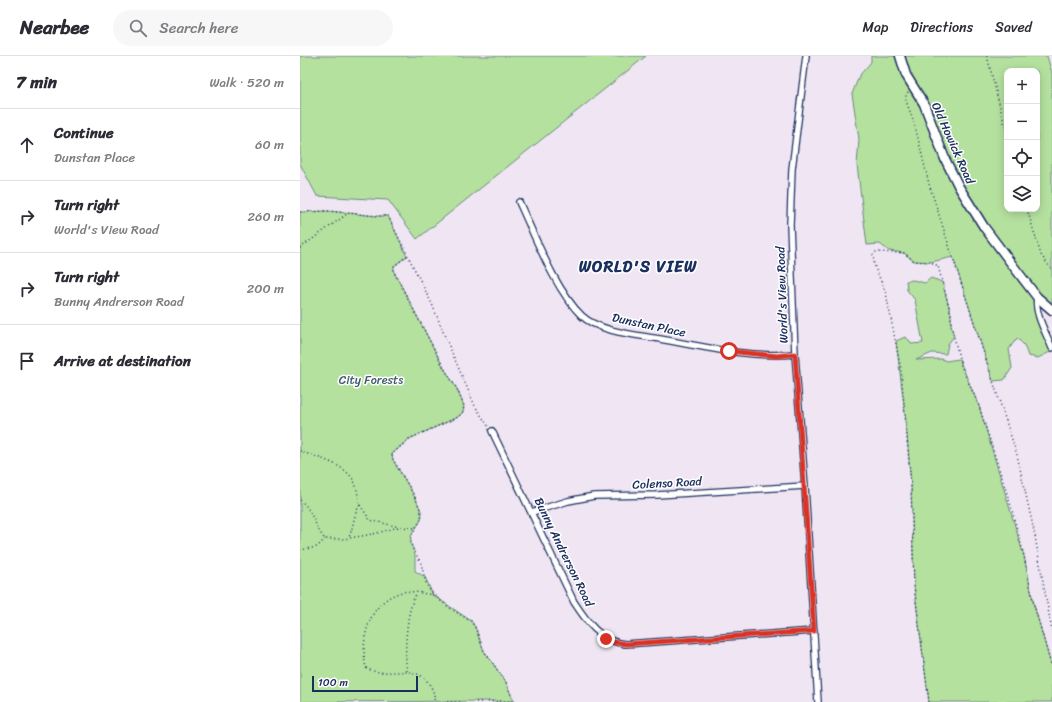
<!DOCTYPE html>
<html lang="en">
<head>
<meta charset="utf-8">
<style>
  :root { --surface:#fff; --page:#f7f7f7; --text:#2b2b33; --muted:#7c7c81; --line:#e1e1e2 }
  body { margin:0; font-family:Sriracha,sans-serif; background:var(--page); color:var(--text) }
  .controls { position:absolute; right:12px; top:12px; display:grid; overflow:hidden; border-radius:8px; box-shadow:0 2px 10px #0003 }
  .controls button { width:36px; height:36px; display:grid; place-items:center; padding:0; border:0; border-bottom:1px solid var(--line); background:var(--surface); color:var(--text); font:20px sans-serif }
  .scale { position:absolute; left:12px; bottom:10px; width:106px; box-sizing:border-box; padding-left:4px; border:2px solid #1b2f5e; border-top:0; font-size:11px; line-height:14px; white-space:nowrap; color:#1b2f5e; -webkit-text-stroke:3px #fff; paint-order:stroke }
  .stop { position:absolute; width:12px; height:12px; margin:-9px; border:3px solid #d93025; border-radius:50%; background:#fff }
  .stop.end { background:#d93025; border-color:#fff; box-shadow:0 1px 4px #0008 }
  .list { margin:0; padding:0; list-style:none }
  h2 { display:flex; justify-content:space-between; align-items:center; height:52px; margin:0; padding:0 16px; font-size:17px }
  h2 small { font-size:13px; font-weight:400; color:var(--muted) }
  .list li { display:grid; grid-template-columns:26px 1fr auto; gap:12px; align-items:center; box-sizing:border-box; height:72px; padding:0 16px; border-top:1px solid var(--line) }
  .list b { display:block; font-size:15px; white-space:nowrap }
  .list p { margin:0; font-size:13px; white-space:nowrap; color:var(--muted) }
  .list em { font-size:13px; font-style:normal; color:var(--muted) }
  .icon { flex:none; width:22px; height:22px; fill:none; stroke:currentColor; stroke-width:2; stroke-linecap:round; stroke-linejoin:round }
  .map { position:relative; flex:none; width:752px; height:646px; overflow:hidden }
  header { display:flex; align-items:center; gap:24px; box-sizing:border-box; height:56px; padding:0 20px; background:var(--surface); border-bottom:1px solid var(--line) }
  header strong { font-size:19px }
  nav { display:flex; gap:22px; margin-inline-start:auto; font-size:14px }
  .search { width:280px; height:36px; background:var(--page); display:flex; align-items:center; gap:10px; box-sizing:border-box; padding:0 14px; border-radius:22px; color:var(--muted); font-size:15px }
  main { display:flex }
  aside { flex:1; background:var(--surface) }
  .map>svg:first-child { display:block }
  .green { fill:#b5e19f; stroke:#68887e; fill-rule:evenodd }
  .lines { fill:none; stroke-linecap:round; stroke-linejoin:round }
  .minor-casing { stroke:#1b2f5e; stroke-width:8 }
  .secondary-casing { stroke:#1b2f5e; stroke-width:11 }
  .path { stroke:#1b2f5e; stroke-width:1.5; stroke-dasharray:1 3; stroke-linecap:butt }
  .minor { stroke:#fff; stroke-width:5.5 }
  .secondary { stroke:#fff; stroke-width:8 }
  .route { stroke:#d93025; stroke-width:5 }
  .labels { text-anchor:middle; stroke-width:3; stroke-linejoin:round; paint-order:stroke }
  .street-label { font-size:12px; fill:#1b2f5e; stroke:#fff }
  .park-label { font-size:12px; fill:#425c6e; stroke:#fff }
  .district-label { font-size:16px; font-weight:bold; letter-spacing:1px; fill:#1b2f5e; stroke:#fff }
</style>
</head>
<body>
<header>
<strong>Nearbee</strong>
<div class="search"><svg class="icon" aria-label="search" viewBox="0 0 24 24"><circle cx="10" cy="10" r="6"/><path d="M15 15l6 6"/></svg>Search here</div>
<nav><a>Map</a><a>Directions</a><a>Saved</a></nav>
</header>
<main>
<aside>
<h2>7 min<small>Walk · 520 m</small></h2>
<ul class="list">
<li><svg class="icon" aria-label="ahead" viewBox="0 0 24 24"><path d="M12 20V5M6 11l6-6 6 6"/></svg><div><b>Continue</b><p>Dunstan Place</p></div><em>60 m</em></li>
<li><svg class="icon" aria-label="right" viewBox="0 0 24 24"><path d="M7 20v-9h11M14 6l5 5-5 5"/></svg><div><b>Turn right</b><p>World's View Road</p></div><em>260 m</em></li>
<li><svg class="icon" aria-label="right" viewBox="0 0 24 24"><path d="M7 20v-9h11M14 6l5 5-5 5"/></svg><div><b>Turn right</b><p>Bunny Andrerson Road</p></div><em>200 m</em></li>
<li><svg class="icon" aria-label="arrive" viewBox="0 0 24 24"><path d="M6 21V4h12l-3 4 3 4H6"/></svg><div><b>Arrive at destination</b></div></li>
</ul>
</aside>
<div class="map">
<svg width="752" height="646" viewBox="0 0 752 646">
  <rect width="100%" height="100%" fill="#f0e6f3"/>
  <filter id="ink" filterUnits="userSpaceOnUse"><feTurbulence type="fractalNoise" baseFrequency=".025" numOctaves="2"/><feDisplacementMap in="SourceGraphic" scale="8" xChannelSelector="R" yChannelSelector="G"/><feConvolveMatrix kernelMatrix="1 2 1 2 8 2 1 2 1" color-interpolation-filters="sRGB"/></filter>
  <g filter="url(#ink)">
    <!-- green -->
    <g class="green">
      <polygon points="0,0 346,0 117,183 88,144 17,140 0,108"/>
      <path d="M571,0H747L752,17V254L737,241L736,247L752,295L738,302L728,300L724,289L717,282L709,293L712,312L704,324L693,325L653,201L631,206L614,205L604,197L589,195L580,188L567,189L557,109L559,83L552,38L559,20L571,6ZM707,15H737V153H707Z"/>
      <path d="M28,155L77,160H88L107,200L94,210V216L144,312L157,333L164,350L163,356L158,361L109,383L92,398L93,404C100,417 120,446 122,459C122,467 113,473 111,481C109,488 114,493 115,499C115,504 115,510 115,515L125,521L133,539L171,565L175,571L184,595L206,626L211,639L215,645L0,646V156Z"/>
      <polygon points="631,222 642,226 651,258 651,269 654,280 648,288 646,298 632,297 616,304 642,303 646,305 659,303 679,350 724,500 734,549 752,612 752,646 629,646 614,530 611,429 606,365 596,285 605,281 610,285 611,288 623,287 615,244 607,234 606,225 613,224 625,227"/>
    </g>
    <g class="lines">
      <defs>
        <g id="minor">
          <polyline points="506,0 492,113 490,169 495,298 505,430 518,646"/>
          <path d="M219,146C235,180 255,234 282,260C299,276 338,279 360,283C404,291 450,302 495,298"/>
          <path d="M737,241C734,257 746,277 752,292"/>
          <path d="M192,375L274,546C287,566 300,585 325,588L514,575"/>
          <polyline points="232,456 268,445 294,440 357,439 505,430"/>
        </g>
        <polyline id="secondary" points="600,0 606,19 624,48 645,103 659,131 684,171 714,211 737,241 752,254"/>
      </defs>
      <!-- minor casing -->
      <use href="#minor" class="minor-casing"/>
      <!-- secondary casing -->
      <use href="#secondary" class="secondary-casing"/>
      <!-- path -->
      <g class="path">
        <polyline points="687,0 707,78"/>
        <polyline points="608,36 606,39 606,45 614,66 629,128 717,399 734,475 752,575"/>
        <polyline points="727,153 741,199 752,214"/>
        <polyline points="0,156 28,155 77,160 88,160 132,248 146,283 175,350 188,370"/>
        <polyline points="0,192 47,158"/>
        <path d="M107,200L94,210V216L144,312L157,333L164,350L163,356L158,361L109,383L92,398L93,403C101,419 118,441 121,458C123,467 111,473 111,483C110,492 116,497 120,505C123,513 124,523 128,531C133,542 160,559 171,565L175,571L184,595L206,626L211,639L215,646"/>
        <path d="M0,395C17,402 44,407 54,425C57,431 58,441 60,449C53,459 54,470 49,481"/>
        <path d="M0,444C13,454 14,471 25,483H44L73,478L99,471L115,472"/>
        <polyline points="60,449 70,464 99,471"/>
        <polyline points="0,494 17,491 25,483"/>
        <path d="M133,539C123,538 109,533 99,537C68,547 60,584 66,612C87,624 117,604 131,631C134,637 135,640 134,646"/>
        <path d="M107,615C104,596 106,552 117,537"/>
        <polyline points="143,646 163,646"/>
        <polyline points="176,646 215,645"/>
        <polyline points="629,646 614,530 611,429 601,314 586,237 574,209 573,199 576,196 604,197 614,205 631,206 638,210 651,258 651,269 661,310 679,350 711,450 724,500 734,549 752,612"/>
      </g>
      <!-- minor -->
      <use href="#minor" class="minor"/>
      <!-- secondary -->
      <use href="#secondary" class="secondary"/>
    </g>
  </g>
  <g class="lines" filter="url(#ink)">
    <!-- route -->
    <polyline class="route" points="306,583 314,586 326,588 514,575 495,298 477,300 429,295"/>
  </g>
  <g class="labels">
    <!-- street labels -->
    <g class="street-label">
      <text transform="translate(653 87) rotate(66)" y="4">Old Howick Road</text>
      <text transform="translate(482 239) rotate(-92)" y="4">World's View Road</text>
      <text transform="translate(349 269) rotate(12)" y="4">Dunstan Place</text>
      <text transform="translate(367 427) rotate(-3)" y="4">Colenso Road</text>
      <text transform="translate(264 496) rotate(64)" y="4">Bunny Andrerson Road</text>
    </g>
    <!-- park labels -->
    <g class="park-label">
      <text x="71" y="328">City Forests</text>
    </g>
    <!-- district labels -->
    <g class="district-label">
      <text x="338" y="216">WORLD'S VIEW</text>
    </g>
  </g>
</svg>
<div class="controls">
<button>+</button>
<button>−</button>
<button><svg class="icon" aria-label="locate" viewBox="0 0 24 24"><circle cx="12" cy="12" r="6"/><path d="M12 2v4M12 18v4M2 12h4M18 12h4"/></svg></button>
<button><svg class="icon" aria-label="layers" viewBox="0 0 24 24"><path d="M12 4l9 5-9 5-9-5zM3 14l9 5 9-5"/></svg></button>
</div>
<div class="scale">100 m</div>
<div class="stop" style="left:429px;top:295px"></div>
<div class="stop end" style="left:306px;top:583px"></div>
</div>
</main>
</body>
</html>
